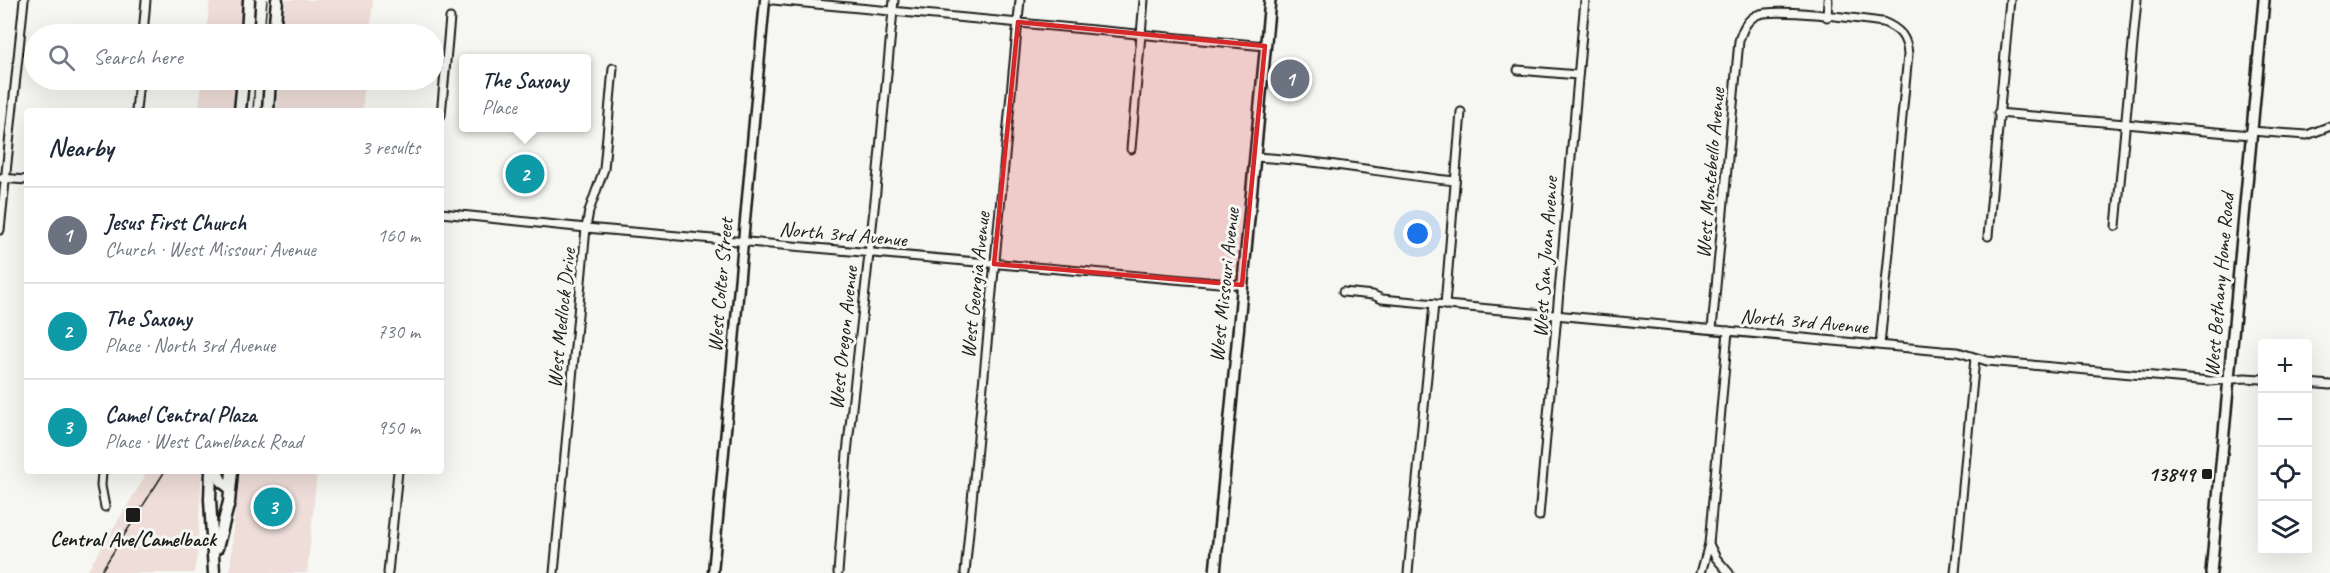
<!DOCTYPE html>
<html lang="en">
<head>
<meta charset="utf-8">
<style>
  :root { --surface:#fff; --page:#f2f2f3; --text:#1f2937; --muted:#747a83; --line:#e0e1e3; --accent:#1c1c1c }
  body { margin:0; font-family:Caveat,sans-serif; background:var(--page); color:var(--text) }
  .controls { position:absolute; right:18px; bottom:18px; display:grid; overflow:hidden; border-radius:6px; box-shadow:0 6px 24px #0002 }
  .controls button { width:54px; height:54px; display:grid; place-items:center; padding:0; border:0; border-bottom:2px solid var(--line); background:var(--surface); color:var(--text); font:30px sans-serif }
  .you { position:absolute; left:1418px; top:234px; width:21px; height:21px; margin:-15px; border:4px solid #fff; border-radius:50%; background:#1a73e8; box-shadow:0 0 0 9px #1a73e833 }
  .badge { display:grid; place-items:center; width:39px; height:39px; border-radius:50%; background:var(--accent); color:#fff; font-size:20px; font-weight:700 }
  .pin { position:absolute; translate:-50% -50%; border:3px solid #fff; box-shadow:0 2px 6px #0006 }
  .popup { position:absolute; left:459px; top:54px; width:132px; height:78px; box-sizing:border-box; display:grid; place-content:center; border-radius:6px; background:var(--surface); filter:drop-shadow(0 2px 4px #0005); font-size:20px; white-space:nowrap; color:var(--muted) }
  .popup b { font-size:22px; color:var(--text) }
  .popup::after { content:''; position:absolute; left:50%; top:100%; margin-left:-12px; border:12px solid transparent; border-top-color:var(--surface) }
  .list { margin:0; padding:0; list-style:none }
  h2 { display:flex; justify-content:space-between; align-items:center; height:78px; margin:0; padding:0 24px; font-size:26px }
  h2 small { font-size:20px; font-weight:400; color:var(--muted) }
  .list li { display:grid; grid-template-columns:39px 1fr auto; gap:18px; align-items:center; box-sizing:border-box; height:96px; padding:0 24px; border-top:2px solid var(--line) }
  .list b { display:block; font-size:22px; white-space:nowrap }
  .list p { margin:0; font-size:20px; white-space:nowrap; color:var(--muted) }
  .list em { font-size:20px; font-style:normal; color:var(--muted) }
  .icon { flex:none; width:33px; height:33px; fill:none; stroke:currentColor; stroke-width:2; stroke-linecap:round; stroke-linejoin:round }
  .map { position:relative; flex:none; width:2330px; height:573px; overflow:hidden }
  .search { position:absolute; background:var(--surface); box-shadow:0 6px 24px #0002; left:24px; top:24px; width:420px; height:66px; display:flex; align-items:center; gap:15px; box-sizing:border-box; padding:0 21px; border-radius:33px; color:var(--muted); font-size:22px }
  .panel { position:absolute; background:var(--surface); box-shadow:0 6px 24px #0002; left:24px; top:108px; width:420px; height:366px; border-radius:6px }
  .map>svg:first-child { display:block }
  .built { fill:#eeddd8 }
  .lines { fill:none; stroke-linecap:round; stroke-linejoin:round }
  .minor-casing { stroke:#1c1c1c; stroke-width:11 }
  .tertiary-casing { stroke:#1c1c1c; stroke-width:13 }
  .secondary-casing { stroke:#1c1c1c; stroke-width:14 }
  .primary-casing { stroke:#1c1c1c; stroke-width:15 }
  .minor { stroke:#f6f6f2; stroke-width:7 }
  .tertiary { stroke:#f6f6f2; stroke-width:8 }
  .secondary { stroke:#f6f6f2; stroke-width:9 }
  .primary { stroke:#f6f6f2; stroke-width:10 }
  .tram { stroke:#1c1c1c; stroke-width:1.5 }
  .marked { fill:#d62828; fill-opacity:0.2; stroke:#d62828; stroke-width:4.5; stroke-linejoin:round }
  .poi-dot { fill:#1c1c1c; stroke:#f6f6f2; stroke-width:2 }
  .labels { text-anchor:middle; stroke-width:6; stroke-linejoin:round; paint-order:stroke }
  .street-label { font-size:21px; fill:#1c1c1c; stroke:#f6f6f2 }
  .poi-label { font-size:21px; font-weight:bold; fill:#1c1c1c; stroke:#f6f6f2; text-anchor:end }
</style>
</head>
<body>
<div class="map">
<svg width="2330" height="573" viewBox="0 0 2330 573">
  <rect width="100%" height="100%" fill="#f6f6f2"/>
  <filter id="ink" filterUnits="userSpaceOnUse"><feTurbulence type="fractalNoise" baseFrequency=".0167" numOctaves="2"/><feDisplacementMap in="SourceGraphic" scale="12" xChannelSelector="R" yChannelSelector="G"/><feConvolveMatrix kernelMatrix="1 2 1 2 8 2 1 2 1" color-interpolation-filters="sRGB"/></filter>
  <g filter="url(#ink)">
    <!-- built -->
    <g class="built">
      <polygon points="210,0 243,0 240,34 206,34"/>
      <polygon points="285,0 373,0 370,34 282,34"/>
      <polygon points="202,80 237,80 234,111 199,111"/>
      <polygon points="279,80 365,80 362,111 277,111"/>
      <polygon points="145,471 202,471 197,554 194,573 86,573 144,478"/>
      <polygon points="238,471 317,471 307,573 230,573"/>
    </g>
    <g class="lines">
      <defs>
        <g id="minor">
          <polyline points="773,0 1265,46"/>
          <polyline points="1827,17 1828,0"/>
          <polyline points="143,34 146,0"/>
          <polyline points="1518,70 1578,75"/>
          <polyline points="136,111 139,80"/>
          <polyline points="1998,113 2251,135"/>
          <polyline points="441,115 450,18"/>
          <polyline points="2251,131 2307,135 2328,127"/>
          <polyline points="1131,149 1144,0"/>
          <path d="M1255,157C1322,160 1388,174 1455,181"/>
          <polyline points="0,178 27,180"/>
          <polyline points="441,213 586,228 1242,285"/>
          <polyline points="2116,226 2137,0"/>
          <polyline points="0,230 24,0"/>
          <polyline points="1988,236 2010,0"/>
          <polyline points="1343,292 1373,295 1382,299 1942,351 1958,352 1987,361 2210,381 2245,378 2262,379"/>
          <polyline points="1445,305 1461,112"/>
          <path d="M1712,329L1739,41C1742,31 1746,20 1757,15C1776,7 1859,19 1883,22C1900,29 1907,37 1908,55L1880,345"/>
          <polyline points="2308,383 2330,385"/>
          <polyline points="102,471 101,486 105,507"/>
          <polyline points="1539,516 1585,0"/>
          <polyline points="1709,544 1716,558 1729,573"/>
          <polyline points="388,573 398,471"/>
          <polyline points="554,573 586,228 589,211 604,169 613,68"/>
          <polyline points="838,573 847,453 876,191 894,0"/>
          <polyline points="965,573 1020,0"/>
          <polyline points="1408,573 1434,304"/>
          <polyline points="1701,573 1709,544 1728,331"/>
          <polyline points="1955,573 1975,358"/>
        </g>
        <polyline id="tertiary" points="713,573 765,0"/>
        <g id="secondary">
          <polyline points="1215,573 1270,0"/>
          <polyline points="2211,573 2264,0"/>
        </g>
        <g id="primary">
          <polyline points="247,34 249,0"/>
          <polyline points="274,34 277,0"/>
          <polyline points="240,111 243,80"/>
          <polyline points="268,111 270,80"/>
          <polyline points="211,471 210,499 214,573"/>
          <polyline points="217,471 221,481 230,488"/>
          <polyline points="217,548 229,502 232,471"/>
        </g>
      </defs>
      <!-- minor casing -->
      <use href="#minor" class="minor-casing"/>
      <!-- tertiary casing -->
      <use href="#tertiary" class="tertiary-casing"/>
      <!-- secondary casing -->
      <use href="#secondary" class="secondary-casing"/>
      <!-- primary casing -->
      <use href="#primary" class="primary-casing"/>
      <!-- minor -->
      <use href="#minor" class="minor"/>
      <!-- tertiary -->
      <use href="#tertiary" class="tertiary"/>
      <!-- secondary -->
      <use href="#secondary" class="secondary"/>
      <!-- primary -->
      <use href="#primary" class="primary"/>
      <!-- tram -->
      <g class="tram">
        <polyline points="264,34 267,0"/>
        <polyline points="253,111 255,80"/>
        <polyline points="100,573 165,471"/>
      </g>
    </g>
  </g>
  <!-- marked area -->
  <path class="marked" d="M1018,22L1265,46L1242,285L994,264Z"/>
  <!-- markers -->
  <g class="poi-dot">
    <rect x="2201" y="468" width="12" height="12" rx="3"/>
    <rect x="125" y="507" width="16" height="16" rx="3"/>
  </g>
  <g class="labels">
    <!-- street labels -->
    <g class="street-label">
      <text transform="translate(1710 173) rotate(-85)" y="7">West Montebello Avenue</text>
      <text transform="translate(843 234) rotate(5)" y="7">North 3rd Avenue</text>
      <text transform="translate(1545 257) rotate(-86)" y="7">West San Juan Avenue</text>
      <text transform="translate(720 285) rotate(-85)" y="7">West Colter Street</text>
      <text transform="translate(975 285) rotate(-84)" y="7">West Georgia Avenue</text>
      <text transform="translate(1224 285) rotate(-84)" y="7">West Missouri Avenue</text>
      <text transform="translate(2219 285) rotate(-85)" y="7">West Bethany Home Road</text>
      <text transform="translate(561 318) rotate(-84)" y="7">West Medlock Drive</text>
      <text transform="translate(1804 321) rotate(5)" y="7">North 3rd Avenue</text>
      <text transform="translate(843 338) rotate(-84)" y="7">West Oregon Avenue</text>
    </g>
    <!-- poi labels -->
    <g class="poi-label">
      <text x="2195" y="481">13849</text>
      <text x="133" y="546" text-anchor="middle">Central Ave/Camelback</text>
    </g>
  </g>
</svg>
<div class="controls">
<button>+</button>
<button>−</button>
<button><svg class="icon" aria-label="locate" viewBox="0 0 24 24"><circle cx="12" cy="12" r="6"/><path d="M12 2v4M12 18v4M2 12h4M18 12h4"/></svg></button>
<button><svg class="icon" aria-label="layers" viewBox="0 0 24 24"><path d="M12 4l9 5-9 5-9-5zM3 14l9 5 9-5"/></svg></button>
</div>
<div class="you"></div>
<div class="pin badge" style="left:1290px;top:79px;background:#6b7280">1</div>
<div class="pin badge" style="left:525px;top:174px;background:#0f9aa8">2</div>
<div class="popup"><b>The Saxony</b>Place</div>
<div class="pin badge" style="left:273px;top:507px;background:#0f9aa8">3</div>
<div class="search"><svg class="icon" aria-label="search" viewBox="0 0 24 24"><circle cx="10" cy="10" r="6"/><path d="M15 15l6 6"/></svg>Search here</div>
<section class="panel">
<h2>Nearby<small>3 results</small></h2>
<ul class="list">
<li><span class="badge" style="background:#6b7280">1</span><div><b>Jesus First Church</b><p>Church · West Missouri Avenue</p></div><em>160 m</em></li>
<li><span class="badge" style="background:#0f9aa8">2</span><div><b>The Saxony</b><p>Place · North 3rd Avenue</p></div><em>730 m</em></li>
<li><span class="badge" style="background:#0f9aa8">3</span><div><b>Camel Central Plaza</b><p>Place · West Camelback Road</p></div><em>950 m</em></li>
</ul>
</section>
</div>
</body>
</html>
